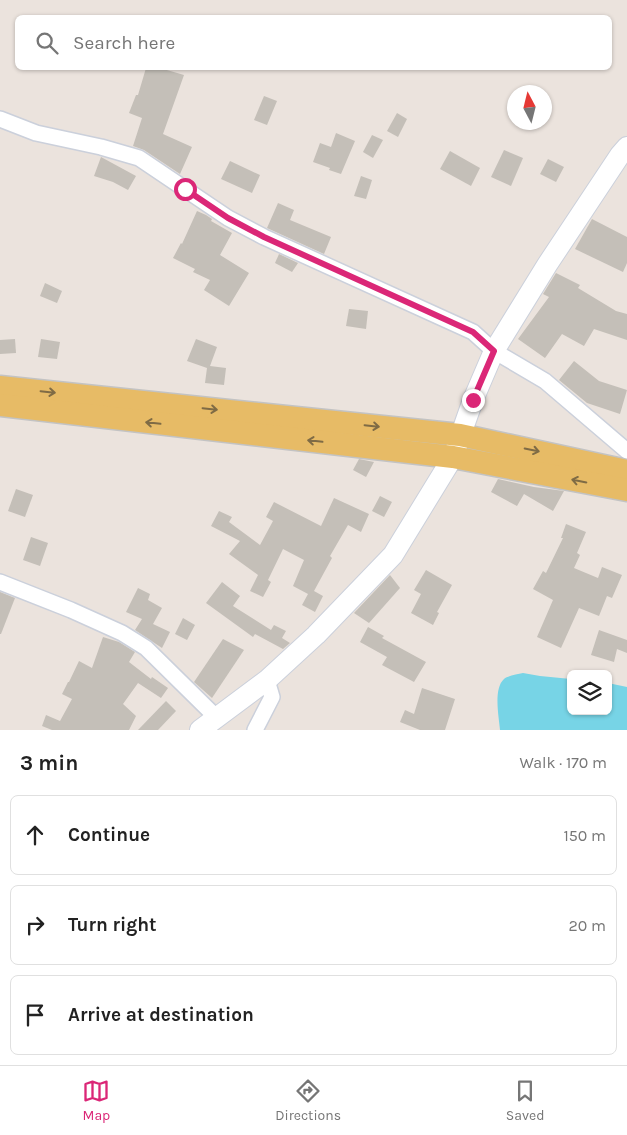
<!DOCTYPE html>
<html lang="en">
<head>
<meta charset="utf-8">
<style>
  :root { --surface:#fff; --page:#f6f6f6; --text:#222; --muted:#767676; --line:#e0e0e0; --accent:#db2777 }
  body { margin:0; font-family:Karla,sans-serif; background:var(--page); color:var(--text) }
  .controls { position:absolute; right:15px; bottom:15px; display:grid; overflow:hidden; border-radius:8px; box-shadow:0 1px 4px #0004 }
  .controls button { width:45px; height:45px; display:grid; place-items:center; padding:0; border:0; border-bottom:1px solid var(--line); background:var(--surface); color:var(--text); font:25px sans-serif }
  .compass { position:absolute; left:507px; top:85px; width:45px; height:45px; border-radius:50%; background:var(--surface); box-shadow:0 1px 4px #0004; rotate:353deg }
  .stop { position:absolute; width:15px; height:15px; margin:-11px; border:4px solid #db2777; border-radius:50%; background:#fff }
  .stop.end { background:#db2777; border-color:#fff; box-shadow:0 1px 5px #0008 }
  .list { margin:0; padding:0; list-style:none }
  h2 { display:flex; justify-content:space-between; align-items:center; height:65px; margin:0; padding:0 20px; font-size:21px }
  h2 small { font-size:16px; font-weight:400; color:var(--muted) }
  .list li { display:grid; grid-template-columns:32px 1fr auto; gap:15px; align-items:center; box-sizing:border-box; height:80px; margin:0 10px 10px; padding:0 10px; border:1px solid var(--line); border-radius:8px }
  .list b { display:block; font-size:19px; white-space:nowrap }
  .list em { font-size:16px; font-style:normal; color:var(--muted) }
  .icon { flex:none; width:28px; height:28px; fill:none; stroke:currentColor; stroke-width:2; stroke-linecap:round; stroke-linejoin:round }
  .map { position:relative; flex:none; width:627px; height:730px; overflow:hidden }
  .search { position:absolute; background:var(--surface); box-shadow:0 1px 4px #0004; left:15px; right:15px; top:15px; height:55px; display:flex; align-items:center; gap:12px; box-sizing:border-box; padding:0 18px; border-radius:8px; color:var(--muted); font-size:19px }
  .sheet { height:335px; background:var(--surface) }
  nav { display:flex; justify-content:space-around; align-items:center; box-sizing:border-box; height:70px; border-top:1px solid var(--line); background:var(--surface); font-size:14px; color:var(--muted) }
  nav a { display:grid; justify-items:center; gap:2px }
  nav .on { color:var(--accent) }
  .map>svg:first-child { display:block }
  .water { fill:#77d4e6 }
  .building { fill:#c4bfb8 }
  .lines { fill:none; stroke-linecap:round; stroke-linejoin:round }
  .minor-casing { stroke:#cbd0db; stroke-width:18 }
  .secondary-casing { stroke:#cbd0db; stroke-width:22 }
  .primary-casing { stroke:#c3c3c3; stroke-width:25 }
  .minor { stroke:#fff; stroke-width:15 }
  .secondary { stroke:#fff; stroke-width:20 }
  .primary { stroke:#e7bb66; stroke-width:22 }
  .oneway { stroke:#7f6b45 }
  .route { stroke:#db2777; stroke-width:6 }
</style>
</head>
<body>
<div class="map">
<svg width="627" height="730" viewBox="0 0 627 730">
  <rect width="100%" height="100%" fill="#ebe3dd"/>
  <!-- water -->
  <path class="water" d="M523,673L540,676L571,679V711H608V683L627,687V730H500C499,717 493,689 504,679C508,676 517,674 523,673Z"/>
  <!-- building -->
  <g class="building">
    <polygon points="146,68 160,68 184,75 163,134 192,147 180,174 144,150 133,146 142,118 129,113 136,95 138,95"/>
    <polygon points="264,96 277,101 267,125 254,120"/>
    <polygon points="397,113 407,119 398,137 387,131"/>
    <polygon points="336,133 355,141 341,174 329,170 330,168 313,162 320,143 331,147"/>
    <polygon points="372,135 383,140 373,158 363,152"/>
    <polygon points="504,150 523,158 511,186 491,177"/>
    <polygon points="450,151 480,168 471,186 440,169"/>
    <polygon points="101,157 136,176 128,190 113,182 94,176"/>
    <polygon points="548,159 564,167 556,182 540,174"/>
    <polygon points="230,161 260,175 252,193 221,179"/>
    <polygon points="361,176 372,180 366,199 354,196"/>
    <polygon points="278,203 294,210 290,220 331,237 324,254 267,228"/>
    <polygon points="197,211 206,215 212,219 211,221 232,233 220,255 249,273 229,306 204,290 210,280 193,272 195,269 173,258 181,243 182,244"/>
    <polygon points="592,219 627,237 627,263 623,272 575,249"/>
    <polygon points="279,254 298,263 292,272 275,263"/>
    <polygon points="556,273 580,285 578,288 616,311 627,314 627,340 594,329 584,346 562,334 545,358 518,339 549,297 543,294"/>
    <polygon points="45,283 62,291 57,303 40,296"/>
    <polygon points="349,309 368,311 366,329 346,326"/>
    <polygon points="15,339 16,353 0,354 0,340"/>
    <polygon points="41,339 60,342 57,359 38,357"/>
    <polygon points="196,339 217,347 210,366 226,368 224,385 205,383 207,368 187,361"/>
    <polygon points="574,361 599,381 627,390 620,414 587,403 559,380"/>
    <polygon points="359,459 374,462 366,477 353,470"/>
    <polygon points="498,479 534,487 564,491 553,511 524,494 517,506 491,492"/>
    <polygon points="16,489 33,495 25,517 8,511"/>
    <polygon points="380,496 392,502 384,517 372,511"/>
    <polygon points="334,498 369,514 361,532 348,525 330,556 332,558 314,591 323,596 315,612 302,605 308,594 293,586 304,560 283,549 268,580 271,582 263,597 250,591 258,575 229,554 240,541 211,526 219,511 232,517 229,522 260,545 273,521 266,517 274,502 321,526"/>
    <polygon points="566,524 586,532 577,553 580,555 574,568 598,578 602,567 622,575 612,598 607,596 599,616 579,608 561,648 537,637 553,600 533,589 543,571 546,573 563,538 561,538"/>
    <polygon points="31,537 48,543 40,566 23,560"/>
    <polygon points="426,570 452,585 437,612 439,613 433,625 411,613 421,594 414,590"/>
    <polygon points="390,575 400,588 369,623 354,613"/>
    <polygon points="222,582 240,596 233,606 271,630 274,625 286,631 282,638 290,643 283,649 255,634 253,637 206,603"/>
    <polygon points="138,588 150,594 148,600 162,608 153,624 170,632 162,648 135,630 142,619 126,612"/>
    <polygon points="0,592 15,598 1,634 0,634"/>
    <polygon points="183,618 195,625 187,640 175,634"/>
    <polygon points="368,627 384,636 382,638 426,662 414,682 382,665 387,657 360,642"/>
    <polygon points="599,630 627,640 627,653 617,649 614,662 591,655"/>
    <polygon points="103,637 119,642 135,652 129,662 151,679 152,677 168,688 161,698 138,683 123,704 136,716 129,730 52,730 42,726 46,715 60,721 72,699 62,694 68,682 69,682 79,661 92,668"/>
    <polygon points="223,639 244,650 212,698 194,682"/>
    <polygon points="422,688 455,699 445,730 420,730 400,722 405,710 414,714"/>
    <polygon points="166,701 176,711 158,730 138,730"/>
  </g>
  <g class="lines">
    <defs>
      <g id="minor">
        <polyline points="0,119 36,133 101,147 139,158 228,218 264,237 473,332 494,351 545,381 627,451"/>
        <polyline points="0,582 71,610 122,633 146,648 216,717"/>
        <polyline points="255,730 272,697 267,680"/>
      </g>
      <polyline id="secondary" points="200,730 267,680 316,635 393,555 453,457 473,400 494,351 547,265 620,155 627,147"/>
      <g id="primary">
        <polyline points="0,387 460,435 627,471"/>
        <polyline points="0,405 453,457 627,490"/>
      </g>
    </defs>
    <!-- minor casing -->
    <use href="#minor" class="minor-casing"/>
    <!-- secondary casing -->
    <use href="#secondary" class="secondary-casing"/>
    <!-- primary casing -->
    <use href="#primary" class="primary-casing"/>
    <!-- minor -->
    <use href="#minor" class="minor"/>
    <!-- secondary -->
    <use href="#secondary" class="secondary"/>
    <!-- primary -->
    <use href="#primary" class="primary"/>
  </g>
  <!-- one-way arrows -->
  <defs><path id="oneway-shaft" d="M-6 0H5M1.5-3L5.5 0L1.5 3" fill="none" stroke-width="1.6" stroke-linecap="round" stroke-linejoin="round" transform="scale(1.25)"/></defs>
  <g class="oneway">
    <use href="#oneway-shaft" transform="translate(48 392) rotate(6)"/>
    <use href="#oneway-shaft" transform="translate(210 409) rotate(6)"/>
    <use href="#oneway-shaft" transform="translate(153 423) rotate(-174)"/>
    <use href="#oneway-shaft" transform="translate(372 426) rotate(6)"/>
    <use href="#oneway-shaft" transform="translate(315 441) rotate(-174)"/>
    <use href="#oneway-shaft" transform="translate(532 450) rotate(12)"/>
    <use href="#oneway-shaft" transform="translate(579 481) rotate(-169)"/>
  </g>
  <g class="lines">
    <!-- route -->
    <polyline class="route" points="185,189 228,218 264,237 473,332 494,351 473,400"/>
  </g>
</svg>
<div class="controls">
<button><svg class="icon" aria-label="layers" viewBox="0 0 24 24"><path d="M12 4l9 5-9 5-9-5zM3 14l9 5 9-5"/></svg></button>
</div>
<svg class="compass" viewBox="-18 -18 36 36"><path d="M0-13l5 13h-10z" fill="#e53935"/><path d="M0 13l5-13h-10z" fill="#767676"/></svg>
<div class="stop" style="left:185px;top:189px"></div>
<div class="stop end" style="left:473px;top:400px"></div>
<div class="search"><svg class="icon" aria-label="search" viewBox="0 0 24 24"><circle cx="10" cy="10" r="6"/><path d="M15 15l6 6"/></svg>Search here</div>
</div>
<section class="sheet">
<h2>3 min<small>Walk · 170 m</small></h2>
<ul class="list">
<li><svg class="icon" aria-label="ahead" viewBox="0 0 24 24"><path d="M12 20V5M6 11l6-6 6 6"/></svg><div><b>Continue</b></div><em>150 m</em></li>
<li><svg class="icon" aria-label="right" viewBox="0 0 24 24"><path d="M7 20v-9h11M14 6l5 5-5 5"/></svg><div><b>Turn right</b></div><em>20 m</em></li>
<li><svg class="icon" aria-label="arrive" viewBox="0 0 24 24"><path d="M6 21V4h12l-3 4 3 4H6"/></svg><div><b>Arrive at destination</b></div></li>
</ul>
</section>
<nav>
<a class="on"><svg class="icon" aria-label="map" viewBox="0 0 24 24"><path d="M3 6l6-2 6 2 6-2v14l-6 2-6-2-6 2zM9 4v14M15 6v14"/></svg>Map</a>
<a><svg class="icon" aria-label="directions" viewBox="0 0 24 24"><path d="M12 3l9 9-9 9-9-9zM9 14v-3h6M13 9l2 2-2 2"/></svg>Directions</a>
<a><svg class="icon" aria-label="saved" viewBox="0 0 24 24"><path d="M7 4h10v16l-5-4-5 4z"/></svg>Saved</a>
</nav>
</body>
</html>
